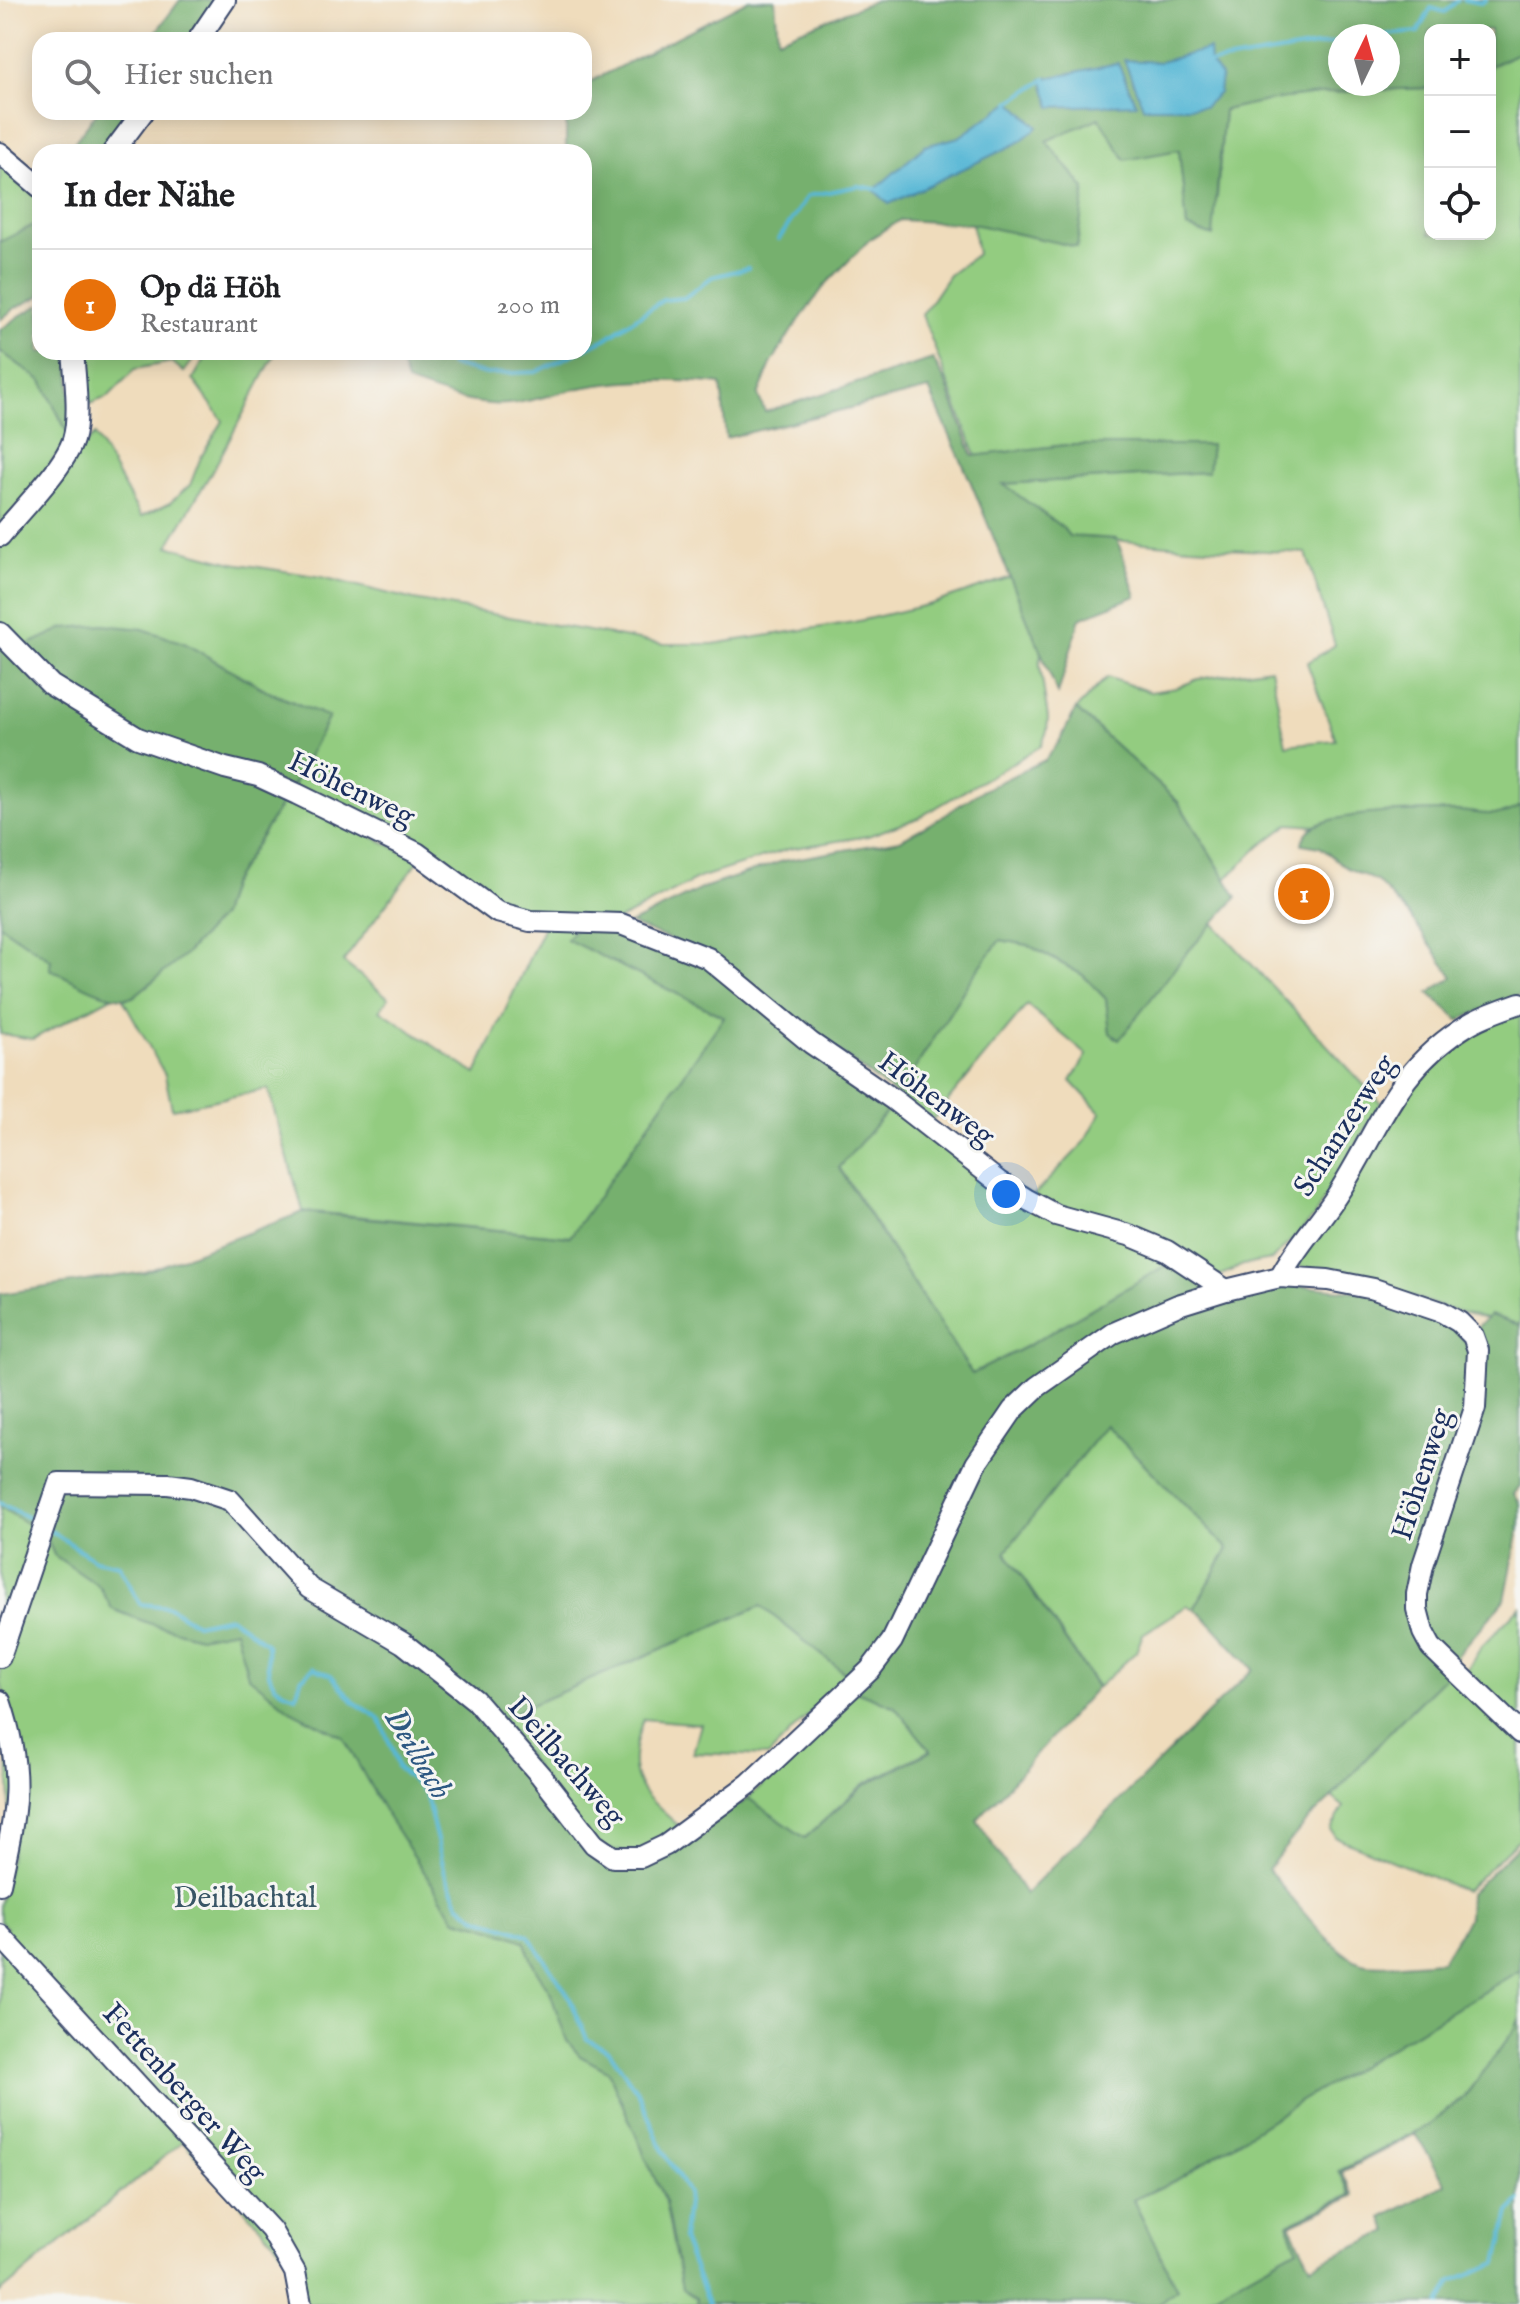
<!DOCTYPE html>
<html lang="de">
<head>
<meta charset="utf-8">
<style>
  :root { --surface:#fff; --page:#f2f2f2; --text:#202124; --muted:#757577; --line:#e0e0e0; --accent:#1f6fb2 }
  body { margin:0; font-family:"IM FELL English",serif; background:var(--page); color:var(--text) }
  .controls { position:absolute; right:24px; top:24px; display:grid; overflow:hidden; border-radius:16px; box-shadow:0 4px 20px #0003 }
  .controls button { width:72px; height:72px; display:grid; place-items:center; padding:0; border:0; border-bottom:2px solid var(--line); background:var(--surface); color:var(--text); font:40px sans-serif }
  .compass { position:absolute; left:1328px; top:24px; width:72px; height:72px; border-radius:50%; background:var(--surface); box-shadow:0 4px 20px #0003; rotate:5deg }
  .you { position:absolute; left:1006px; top:1194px; width:28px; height:28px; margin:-20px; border:6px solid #fff; border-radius:50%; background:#1a73e8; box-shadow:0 0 0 12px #1a73e833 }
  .badge { display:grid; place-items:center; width:52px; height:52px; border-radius:50%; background:var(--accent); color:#fff; font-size:26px; font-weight:700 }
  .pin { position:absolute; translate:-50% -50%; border:4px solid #fff; box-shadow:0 2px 8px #0006 }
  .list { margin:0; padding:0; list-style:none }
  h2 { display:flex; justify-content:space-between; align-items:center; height:104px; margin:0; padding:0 32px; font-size:34px }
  h2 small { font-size:26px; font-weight:400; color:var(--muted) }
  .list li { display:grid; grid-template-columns:52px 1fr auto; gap:24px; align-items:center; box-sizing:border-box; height:112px; padding:0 32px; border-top:2px solid var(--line) }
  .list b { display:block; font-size:30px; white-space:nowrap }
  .list p { margin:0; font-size:26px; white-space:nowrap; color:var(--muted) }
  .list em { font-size:26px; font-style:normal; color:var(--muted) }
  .icon { flex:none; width:44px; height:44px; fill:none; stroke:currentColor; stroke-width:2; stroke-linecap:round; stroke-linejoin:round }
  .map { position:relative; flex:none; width:1520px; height:2304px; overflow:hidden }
  .search { position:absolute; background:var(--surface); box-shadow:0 4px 20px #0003; left:32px; top:32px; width:560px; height:88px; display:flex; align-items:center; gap:20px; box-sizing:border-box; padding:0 28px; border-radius:24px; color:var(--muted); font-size:30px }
  .panel { position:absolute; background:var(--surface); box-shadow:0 4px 20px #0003; left:32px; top:144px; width:560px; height:216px; border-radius:24px }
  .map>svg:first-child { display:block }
  .green { fill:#93cc80; stroke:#577e6f; stroke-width:2 }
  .forest { fill:#76b06e; stroke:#487066; stroke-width:2; fill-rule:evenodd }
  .water { fill:#56b7d5; stroke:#38739a; stroke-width:2 }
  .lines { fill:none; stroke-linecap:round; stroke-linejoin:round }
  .stream { stroke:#56b7d5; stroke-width:4 }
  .minor-casing { stroke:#3b496c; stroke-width:24 }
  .minor { stroke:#fff; stroke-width:20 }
  .labels { text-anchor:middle; stroke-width:6; stroke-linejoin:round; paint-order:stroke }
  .street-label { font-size:30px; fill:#1b2f5e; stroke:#f6f6f2 }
  .park-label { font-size:30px; fill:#395666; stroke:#f6f6f2 }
  .water-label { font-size:32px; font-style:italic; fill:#2d5882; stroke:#f6f6f2 }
</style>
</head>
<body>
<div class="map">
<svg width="1520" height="2304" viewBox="0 0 1520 2304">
  <rect width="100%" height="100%" fill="#f6f6f2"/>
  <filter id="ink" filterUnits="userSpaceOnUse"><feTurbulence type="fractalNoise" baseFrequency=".0125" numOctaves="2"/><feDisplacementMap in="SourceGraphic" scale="16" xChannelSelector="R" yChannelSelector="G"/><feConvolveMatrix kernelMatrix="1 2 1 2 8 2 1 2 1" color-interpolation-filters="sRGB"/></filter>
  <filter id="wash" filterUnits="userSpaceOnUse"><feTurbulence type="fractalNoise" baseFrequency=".006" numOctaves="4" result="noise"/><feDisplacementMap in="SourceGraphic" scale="32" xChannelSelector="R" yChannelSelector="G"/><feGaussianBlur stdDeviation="1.8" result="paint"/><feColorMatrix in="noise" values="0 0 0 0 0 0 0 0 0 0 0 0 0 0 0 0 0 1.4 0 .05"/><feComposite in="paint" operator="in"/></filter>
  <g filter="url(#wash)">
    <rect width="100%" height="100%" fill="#efdcbc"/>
    <!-- green -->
    <g class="green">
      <path d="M1520,52V805L1513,812L1489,815L1456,811L1356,816L1315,826L1289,824L1260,846L1226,879L1178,802L1076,709L1107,677L1150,692L1176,688L1198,679L1271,668L1286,745L1336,740L1307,663L1335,645L1306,553L1190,547L1069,536L1062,528L1002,484L1207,472L1211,445H1065L976,456L922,315L949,275L977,254L972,223L1085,189L1046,141L1099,117L1179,149L1187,227L1217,197L1224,110C1292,93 1360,90 1430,88V234H1490V66Z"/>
      <polygon points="0,158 40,192 40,222 0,242"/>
      <polygon points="0,351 42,381 70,438 0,530"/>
      <polygon points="76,352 199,352 184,372 172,362 135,369 108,397 79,408"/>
      <polygon points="209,352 276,352 218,461 168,546 233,563 322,577 414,600 661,644 713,644 854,622 931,604 1011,577 1041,652 1040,665 1048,718 1047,731 1041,746 918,818 868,836 789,849 699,878 619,920 520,913 503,907 293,786 328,717 272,693 184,643 23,647 0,626 0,546 62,466 95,435 141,517 170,503 190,485 201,457 223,421 193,379"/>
      <polygon points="288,794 419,860 343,962 389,998 380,1010 476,1074 545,924 580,924 567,939 724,1017 570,1237 303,1211 268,1089 172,1109 165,1075 123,999 133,997 221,916 230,885"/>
      <polygon points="1213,923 1381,1103 1314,1217 1272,1260 1243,1265 1217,1277 1032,1197 1084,1143 1101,1113 1071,1081 1087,1055 1027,1005 933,1119 898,1096 970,980 1000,940 1028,945 1083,975 1106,999 1110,1032"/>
      <polygon points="0,925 51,960 50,969 113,996 33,1039 0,1034"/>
      <polygon points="1520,1008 1520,1326 1444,1308 1362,1279 1293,1265 1422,1067 1467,1030"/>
      <polygon points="893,1104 978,1171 1175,1260 1029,1345 972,1374 839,1167"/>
      <polygon points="1106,1425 1228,1549 1194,1609 1187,1606 1143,1634 1136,1652 1098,1687 1005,1552"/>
      <path d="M0,1457L501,1718L761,1606L847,1675L768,1756L693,1753L701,1724L643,1719C623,1778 636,1788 679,1826L738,2304H298L294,2264L183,2141L0,2293V1942L7,1928L0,1921V1906L12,1847L5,1695L0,1684Z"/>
      <polygon points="1520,1607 1520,1727 1467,1670 1481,1647"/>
      <polygon points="1447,1675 1520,1739 1520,1838 1465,1891 1335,1837 1331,1829 1344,1807 1332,1797 1395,1726"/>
      <polygon points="856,1691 894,1706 931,1750 862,1785 805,1838 748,1798 774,1775"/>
      <polygon points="1520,1970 1520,2018 1515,2029 1465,2096 1429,2125 1340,2171 1351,2195 1288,2224 1297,2248 1197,2304 1156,2304 1177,2289 1133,2200 1178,2179 1291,2107"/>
    </g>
    <!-- forest -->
    <g class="forest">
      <polygon points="180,0 222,0 194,40 150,40"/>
      <path d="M749,0H775L778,39L876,0H1520V52L1490,66V30H1430V88C1360,90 1292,93 1224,110L1213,236L1187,227L1179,150L1125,160L1099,118L1046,141L1085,189L1077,247L973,224L900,220L870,239L826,284L792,330L771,364L758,395L765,412L933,359L945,381L973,456L1065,445H1211L1208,472L1003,484L1063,528L1069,536L1117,539L1136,596L1080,618L1058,694L969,478L929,389L726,438L721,384C673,379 627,379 580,388C556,393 532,402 508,404C475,407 437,393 407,382L397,352H584V152H566V112H584V85ZM1340,36H1388V84H1340Z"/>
      <polygon points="97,112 136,112 105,152 67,152"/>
      <polygon points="40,222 40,296 15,308 0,320 0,242"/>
      <polygon points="40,305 40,352 70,352 70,438 42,381 0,351 0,330 21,315"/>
      <path d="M104,625L143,629L184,643L271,693L329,717L288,794L230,885L221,916L184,956L133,997C106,1002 74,980 50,969L51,960L0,925V640L23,647L64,628Z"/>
      <polygon points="1076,709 1178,802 1237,897 1186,954 1119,1040 1110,1033 1106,999 1083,975 1028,945 1000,940 970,980 898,1096 708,954 630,924 703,888 783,861 900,840 937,820 981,791 1045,760 1059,742"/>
      <path d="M1520,805V995L1459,1020L1429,993L1453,977L1408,914L1377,881L1347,868L1320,847L1302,844C1303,836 1309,829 1317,825C1347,811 1419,811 1454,811C1475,811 1503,821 1520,805Z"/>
      <path d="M580,924L619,927L704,959L893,1104L839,1168L972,1374L1029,1345L1175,1260L1230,1298L1290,1285L1374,1293L1451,1325L1464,1340L1490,1315L1520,1325V1487L1514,1494L1520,1503V1524L1505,1600L1457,1655L1447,1675L1395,1726L1332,1797L1304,1824L1268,1869C1287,1892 1337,1960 1366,1964C1390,1967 1418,1962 1442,1961L1468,1918L1469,1894L1520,1844V1970L1291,2107L1178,2179L1133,2200L1177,2289L1157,2304H697L696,2298L682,2289L665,2202L608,2071L580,2056L567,2041L550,1992L535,1968L524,1941L483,1926L455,1919L385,1812L343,1737L290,1710L248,1676L235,1630L199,1637L148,1623L112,1609L100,1587L54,1555L48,1541L34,1528L0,1507V1294L145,1272L303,1212L570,1237L724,1017L566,939ZM1106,1425L1228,1549L1194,1609L1201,1613L1253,1669L1025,1894L977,1820L1097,1687L1005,1552ZM761,1606L847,1675L856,1691L894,1706L931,1751L863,1786L805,1838L748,1798L741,1804L734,1798L642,1855L592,1847L501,1718Z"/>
      <path d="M1520,2018V2304H1197L1297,2248L1287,2224L1351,2195L1339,2171L1429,2125L1465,2096L1515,2029ZM1415,2134L1446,2184L1382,2218L1389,2231L1311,2266L1290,2225L1354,2196L1342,2172Z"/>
    </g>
    <!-- water -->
    <g class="water">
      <polygon points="1209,49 1210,63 1221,76 1219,93 1204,107 1143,107 1124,60 1160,62"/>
      <polygon points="1118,63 1136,104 1051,107 1042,79"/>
      <polygon points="1011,101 1038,127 1018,143 889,204 874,190 925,146 959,137"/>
    </g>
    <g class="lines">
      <!-- stream -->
      <g class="stream">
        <polyline points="1464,0 1481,3 1486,0"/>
        <polyline points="1375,36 1418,32 1431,8 1445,12 1458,0"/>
        <polyline points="1205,64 1340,42"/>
        <polyline points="1010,102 1046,79"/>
        <polyline points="779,239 808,196 858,186 876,189"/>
        <polyline points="584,349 605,339 663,300 684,298 712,277 748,268"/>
        <polyline points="450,365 487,374 536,372 578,352"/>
        <polyline points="0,1503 40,1524"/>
        <path d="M51,1531L95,1560L119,1565L140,1604L169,1607L196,1624L230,1617L267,1644C268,1671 265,1688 296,1696L301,1679L313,1668L331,1675L354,1702L379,1718L393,1751L397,1767L425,1792L445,1873L459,1904L475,1917L528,1935L569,1996L587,2039L610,2052L639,2094L663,2151L688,2193L683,2239L708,2304"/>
        <polyline points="1440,2304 1452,2281 1497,2263 1509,2212 1520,2201"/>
      </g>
    </g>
  </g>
  <g filter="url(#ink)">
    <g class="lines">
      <defs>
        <g id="minor">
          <polyline points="198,40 225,0"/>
          <polyline points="113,152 143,112"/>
          <polyline points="0,153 40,187"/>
          <path d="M0,536C20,512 64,468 73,440C80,418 75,376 73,352"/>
          <polyline points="0,633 51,685 138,738 225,768 258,776 297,794 417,853 497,912 530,921 621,924 708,958 811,1043 894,1100 999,1182 1026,1199 1056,1215 1129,1235 1167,1251 1226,1290"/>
          <path d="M1280,1277C1296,1246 1321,1221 1339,1192C1382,1124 1396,1068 1469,1024C1484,1015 1503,1009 1520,1003"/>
          <polyline points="0,1657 59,1483 168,1484 191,1487 230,1500 309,1588 403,1643 475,1700 541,1776 594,1844 613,1857 641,1857 666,1845 749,1784 870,1670 892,1641 976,1464 1013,1410 1037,1387 1114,1333 1178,1305 1226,1290 1280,1277 1328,1280 1374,1289 1442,1312 1459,1322 1473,1336 1478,1350 1475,1408 1423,1565 1417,1594 1417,1609 1423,1632 1431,1647 1520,1733"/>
          <path d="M0,1701C25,1774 16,1812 0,1884"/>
          <polyline points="0,1935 271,2230 295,2272 301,2304"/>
        </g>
      </defs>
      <!-- minor casing -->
      <use href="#minor" class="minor-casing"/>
      <!-- minor -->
      <use href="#minor" class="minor"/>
    </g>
  </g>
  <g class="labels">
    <!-- street labels -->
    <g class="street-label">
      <text transform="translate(352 788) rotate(26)" y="10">Höhenweg</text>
      <text transform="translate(937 1098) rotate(37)" y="10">Höhenweg</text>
      <text transform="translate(1344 1125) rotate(-57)" y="10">Schanzerweg</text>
      <text transform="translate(1421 1474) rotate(-72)" y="10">Höhenweg</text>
      <text transform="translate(567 1761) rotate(49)" y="10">Deilbachweg</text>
      <text transform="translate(185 2092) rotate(48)" y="10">Fettenberger Weg</text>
    </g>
    <!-- park labels -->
    <g class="park-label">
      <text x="245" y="1907">Deilbachtal</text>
    </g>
    <!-- water labels -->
    <g class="water-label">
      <text transform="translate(419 1753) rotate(59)" y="11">Deilbach</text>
    </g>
  </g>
</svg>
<div class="controls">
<button>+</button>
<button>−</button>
<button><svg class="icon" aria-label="locate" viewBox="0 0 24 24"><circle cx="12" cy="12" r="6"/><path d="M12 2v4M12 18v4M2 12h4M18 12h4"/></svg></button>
</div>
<svg class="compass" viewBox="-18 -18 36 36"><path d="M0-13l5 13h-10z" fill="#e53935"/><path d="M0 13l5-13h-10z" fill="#757577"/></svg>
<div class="you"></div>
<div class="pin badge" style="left:1304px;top:894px;background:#e8710a">1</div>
<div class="search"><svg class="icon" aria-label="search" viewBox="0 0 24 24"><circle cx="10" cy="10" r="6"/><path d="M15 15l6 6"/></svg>Hier suchen</div>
<section class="panel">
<h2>In der Nähe<small></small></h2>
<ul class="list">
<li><span class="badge" style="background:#e8710a">1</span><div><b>Op dä Höh</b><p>Restaurant</p></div><em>200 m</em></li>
</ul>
</section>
</div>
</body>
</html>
